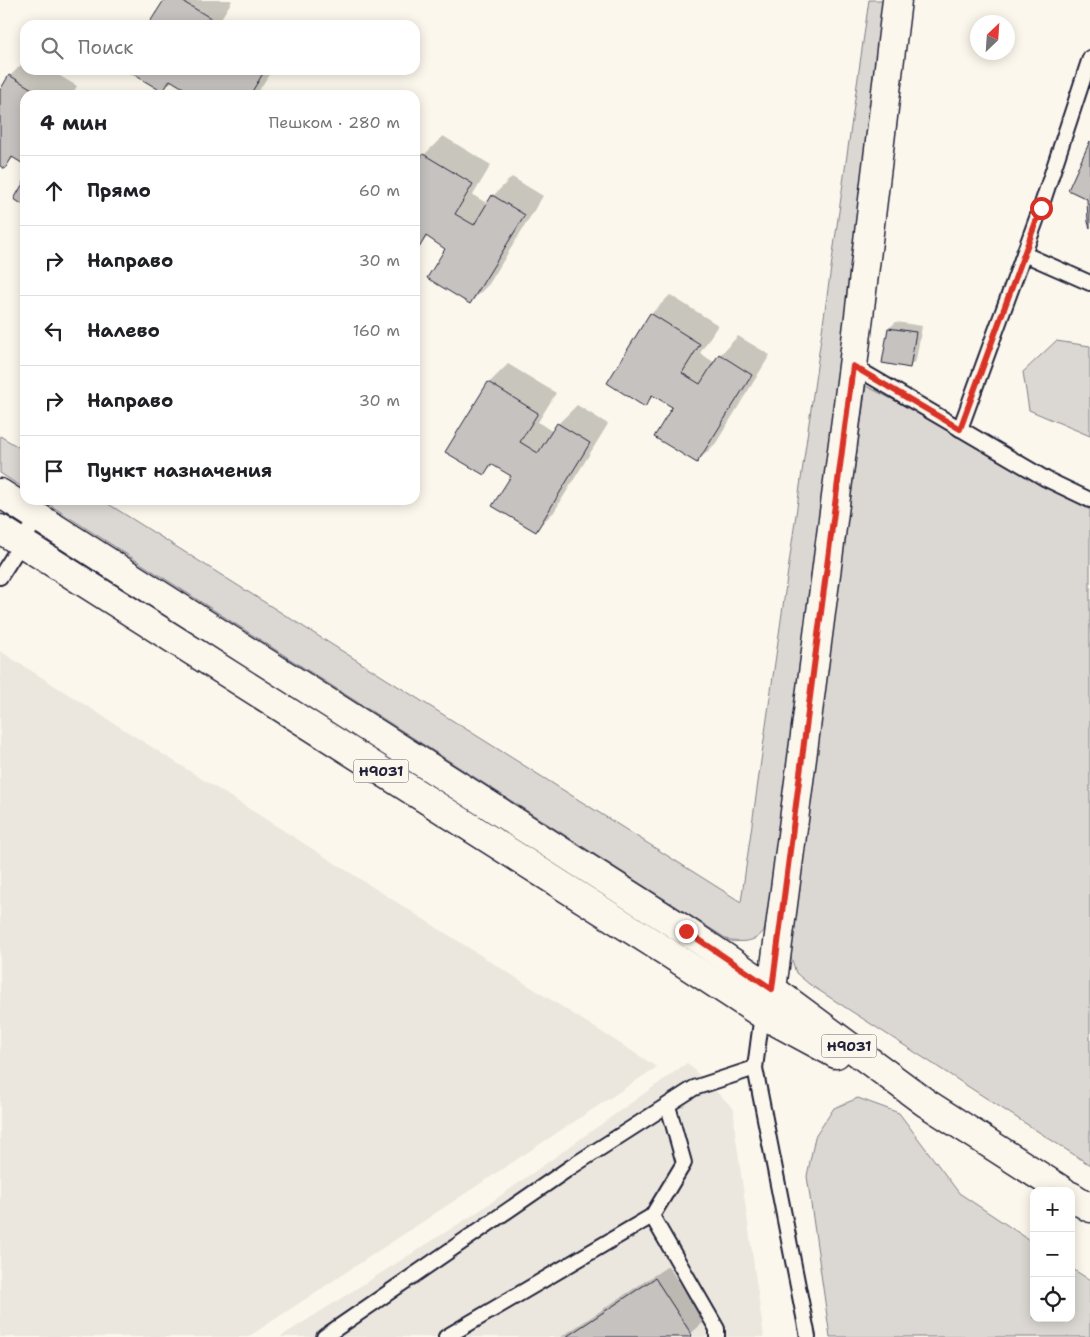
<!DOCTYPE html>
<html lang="ru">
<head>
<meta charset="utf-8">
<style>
  :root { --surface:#fff; --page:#f6f6f6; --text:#202124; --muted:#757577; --line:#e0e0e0 }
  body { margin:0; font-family:"Shantell Sans",sans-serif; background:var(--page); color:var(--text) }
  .controls { position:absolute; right:15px; bottom:15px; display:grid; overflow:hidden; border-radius:10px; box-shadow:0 2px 12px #0003 }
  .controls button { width:45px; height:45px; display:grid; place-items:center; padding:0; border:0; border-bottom:1px solid var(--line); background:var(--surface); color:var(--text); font:25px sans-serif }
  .compass { position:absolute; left:970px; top:15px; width:45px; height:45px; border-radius:50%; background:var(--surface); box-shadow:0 2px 12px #0003; rotate:25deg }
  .stop { position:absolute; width:15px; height:15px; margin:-11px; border:4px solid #d93025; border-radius:50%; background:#fff }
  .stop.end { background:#d93025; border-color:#fff; box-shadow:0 1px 5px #0008 }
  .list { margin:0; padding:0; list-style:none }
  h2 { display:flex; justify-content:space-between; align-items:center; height:65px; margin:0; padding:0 20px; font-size:21px }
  h2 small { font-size:16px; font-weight:400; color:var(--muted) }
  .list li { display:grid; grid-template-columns:32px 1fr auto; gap:15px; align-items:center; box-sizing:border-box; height:70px; padding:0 20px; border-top:1px solid var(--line) }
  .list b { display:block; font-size:19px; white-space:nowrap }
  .list em { font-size:16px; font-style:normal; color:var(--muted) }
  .icon { flex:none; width:28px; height:28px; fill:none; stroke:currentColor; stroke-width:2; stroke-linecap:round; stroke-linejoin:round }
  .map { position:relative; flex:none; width:1090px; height:1337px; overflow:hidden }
  .search { position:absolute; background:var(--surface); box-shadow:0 2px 12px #0003; left:20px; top:20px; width:400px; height:55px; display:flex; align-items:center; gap:12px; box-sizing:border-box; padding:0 18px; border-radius:15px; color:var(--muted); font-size:19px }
  .panel { position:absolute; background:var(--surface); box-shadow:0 2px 12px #0003; left:20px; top:90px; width:400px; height:415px; border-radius:15px }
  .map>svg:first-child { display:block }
  .built { fill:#ebe7df }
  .green { fill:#dbd8d3; stroke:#7e7d87 }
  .shadow { fill:#0003 }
  .building { fill:#c6c2c0; stroke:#22223b }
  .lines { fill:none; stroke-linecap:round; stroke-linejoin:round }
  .service-casing { stroke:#22223b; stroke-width:18 }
  .minor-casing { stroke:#22223b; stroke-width:31 }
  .primary-casing { stroke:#22223b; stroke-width:31 }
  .service { stroke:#fbf7ec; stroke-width:14 }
  .minor { stroke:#fbf7ec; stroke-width:28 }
  .primary { stroke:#fbf7ec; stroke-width:28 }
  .route { stroke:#d93025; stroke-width:6 }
  .labels { text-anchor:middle; stroke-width:4; stroke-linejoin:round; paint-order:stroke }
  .shield { fill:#fbf7ec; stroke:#636270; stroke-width:1 }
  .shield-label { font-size:14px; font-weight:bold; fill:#22223b }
</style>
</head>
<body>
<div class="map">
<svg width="1090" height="1337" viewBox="0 0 1090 1337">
  <rect width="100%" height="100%" fill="#fbf7ec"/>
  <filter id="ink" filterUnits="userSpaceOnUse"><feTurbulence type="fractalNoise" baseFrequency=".02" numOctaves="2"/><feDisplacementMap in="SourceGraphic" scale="10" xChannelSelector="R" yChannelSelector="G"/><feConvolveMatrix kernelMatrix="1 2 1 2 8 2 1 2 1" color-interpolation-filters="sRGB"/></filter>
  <g filter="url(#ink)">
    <!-- built -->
    <g class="built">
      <polygon points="0,651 657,1067 248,1337 0,1337"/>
      <polygon points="687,1063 734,1109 735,1131 764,1337 280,1337 479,1211"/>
    </g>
    <!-- green -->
    <g class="green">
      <path d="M869,0H890L771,918C761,939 754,943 730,941L42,500H102L741,902Z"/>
      <polygon points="1056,341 1090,346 1090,436 1029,410 1023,372"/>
      <polygon points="866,386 923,415 1090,510 1090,1165 809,984 796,973 791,957 790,940"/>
      <polygon points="0,436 25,451 25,489 0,473"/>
      <polygon points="858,1098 899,1113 959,1193 1034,1243 1034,1318 1071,1318 1071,1268 1090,1280 1090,1337 830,1337 807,1176 815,1137 834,1108"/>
    </g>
    <!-- shadow -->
    <g class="shadow">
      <polygon points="165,0 230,0 232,1 217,25 150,25"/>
      <polygon points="25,61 25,70 50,70 77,86 72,95 25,95 25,164 14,157 5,167 0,164 0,92 10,76"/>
      <polygon points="128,70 272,70 256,95 189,95 191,92 173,80 162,91"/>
      <polygon points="443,136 491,165 473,195 488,204 493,196 512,177 543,196 489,284 470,303 447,248 428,236 419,246 415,244 415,170 424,155"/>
      <polygon points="670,295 718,325 700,353 715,363 720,355 738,336 770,355 716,443 697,462 674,407 655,395 645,405 651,314"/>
      <polygon points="896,322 922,326 916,360 910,366 889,328"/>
      <polygon points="508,364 556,393 538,422 553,432 558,424 577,405 608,424 554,512 535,530 512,476 493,464 483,474 447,452 489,383"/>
      <polygon points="668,1266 705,1321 687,1337 561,1337"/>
    </g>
    <!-- building -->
    <g class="building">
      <polygon points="164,0 180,0 214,20 211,25 148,25"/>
      <polygon points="126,70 265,70 250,95 188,95 190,92 170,80 163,92"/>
      <polygon points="9,75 42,95 25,95 25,165 12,157 5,169 0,166 0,90"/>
      <polygon points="1090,141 1090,228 1088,222 1087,199 1068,190"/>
      <polygon points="423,154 473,184 455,214 474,225 492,195 525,215 470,304 427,278 445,249 426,236 419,248 415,245 415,167"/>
      <polygon points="25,180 25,206 14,199"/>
      <polygon points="650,313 700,344 682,373 700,384 719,354 752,375 697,463 654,437 672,407 652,395 645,407 607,383"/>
      <polygon points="888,328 916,332 910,368 882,363"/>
      <polygon points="488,382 538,413 520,442 538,453 557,423 590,443 536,532 492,506 511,476 491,464 484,475 445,452"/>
      <polygon points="655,1278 692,1335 690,1337 566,1337"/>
    </g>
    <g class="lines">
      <defs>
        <g id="service">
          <polyline points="1024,254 1090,283"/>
          <polyline points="853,366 1046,479 1090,500"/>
          <polyline points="960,429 1041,207 1090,58"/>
          <polyline points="0,577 38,517"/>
          <polyline points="762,1014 755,1068 808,1337"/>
          <polyline points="652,1216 684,1163 668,1106"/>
          <polyline points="324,1337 571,1167 694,1088 755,1068"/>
          <polyline points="446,1337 652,1216 717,1329 717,1337"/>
        </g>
        <polyline id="minor" points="764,1008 772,989 853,366 897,0"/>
        <g id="primary">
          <polyline points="0,493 686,931 772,989 926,1103 1063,1191"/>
          <polyline points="0,529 667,952 762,1014 836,1054"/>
          <polyline points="1071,1196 1090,1208"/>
        </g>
      </defs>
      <!-- service casing -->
      <use href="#service" class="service-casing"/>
      <!-- minor casing -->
      <use href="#minor" class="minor-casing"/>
      <!-- primary casing -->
      <use href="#primary" class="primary-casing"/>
      <!-- service -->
      <use href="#service" class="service"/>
      <!-- minor -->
      <use href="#minor" class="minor"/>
      <!-- primary -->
      <use href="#primary" class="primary"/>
    </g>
  </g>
  <g class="lines" filter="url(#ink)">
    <!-- route -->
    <polyline class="route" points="686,931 772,989 853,366 960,429 1041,208"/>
  </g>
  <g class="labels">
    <!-- shield labels -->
    <g class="shield">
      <rect x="353.5" y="759.5" width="55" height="23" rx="4"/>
      <rect x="821.5" y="1034.5" width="55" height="23" rx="4"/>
    </g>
    <g class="shield-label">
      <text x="381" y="776">Н9031</text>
      <text x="849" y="1051">Н9031</text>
    </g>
  </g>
</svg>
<div class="controls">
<button>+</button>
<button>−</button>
<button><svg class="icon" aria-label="locate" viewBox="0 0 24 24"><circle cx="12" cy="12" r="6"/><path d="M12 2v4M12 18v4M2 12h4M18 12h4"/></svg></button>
</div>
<svg class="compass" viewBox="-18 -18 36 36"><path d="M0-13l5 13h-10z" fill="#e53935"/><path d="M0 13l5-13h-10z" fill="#757577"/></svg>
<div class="stop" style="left:1041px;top:208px"></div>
<div class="stop end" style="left:686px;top:931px"></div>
<div class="search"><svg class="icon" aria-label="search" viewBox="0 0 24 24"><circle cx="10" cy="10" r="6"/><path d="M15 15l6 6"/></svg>Поиск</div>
<section class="panel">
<h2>4 мин<small>Пешком · 280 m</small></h2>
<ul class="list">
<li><svg class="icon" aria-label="ahead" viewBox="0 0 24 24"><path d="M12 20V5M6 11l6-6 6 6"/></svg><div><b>Прямо</b></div><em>60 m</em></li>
<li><svg class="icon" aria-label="right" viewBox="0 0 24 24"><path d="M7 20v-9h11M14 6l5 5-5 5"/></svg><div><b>Направо</b></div><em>30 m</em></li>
<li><svg class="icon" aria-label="left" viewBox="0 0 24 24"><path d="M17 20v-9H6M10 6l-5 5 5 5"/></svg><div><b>Налево</b></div><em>160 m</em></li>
<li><svg class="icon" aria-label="right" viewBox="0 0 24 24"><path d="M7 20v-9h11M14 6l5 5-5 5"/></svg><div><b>Направо</b></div><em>30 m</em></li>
<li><svg class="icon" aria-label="arrive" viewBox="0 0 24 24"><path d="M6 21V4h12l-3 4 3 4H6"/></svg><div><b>Пункт назначения</b></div></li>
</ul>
</section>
</div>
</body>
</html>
